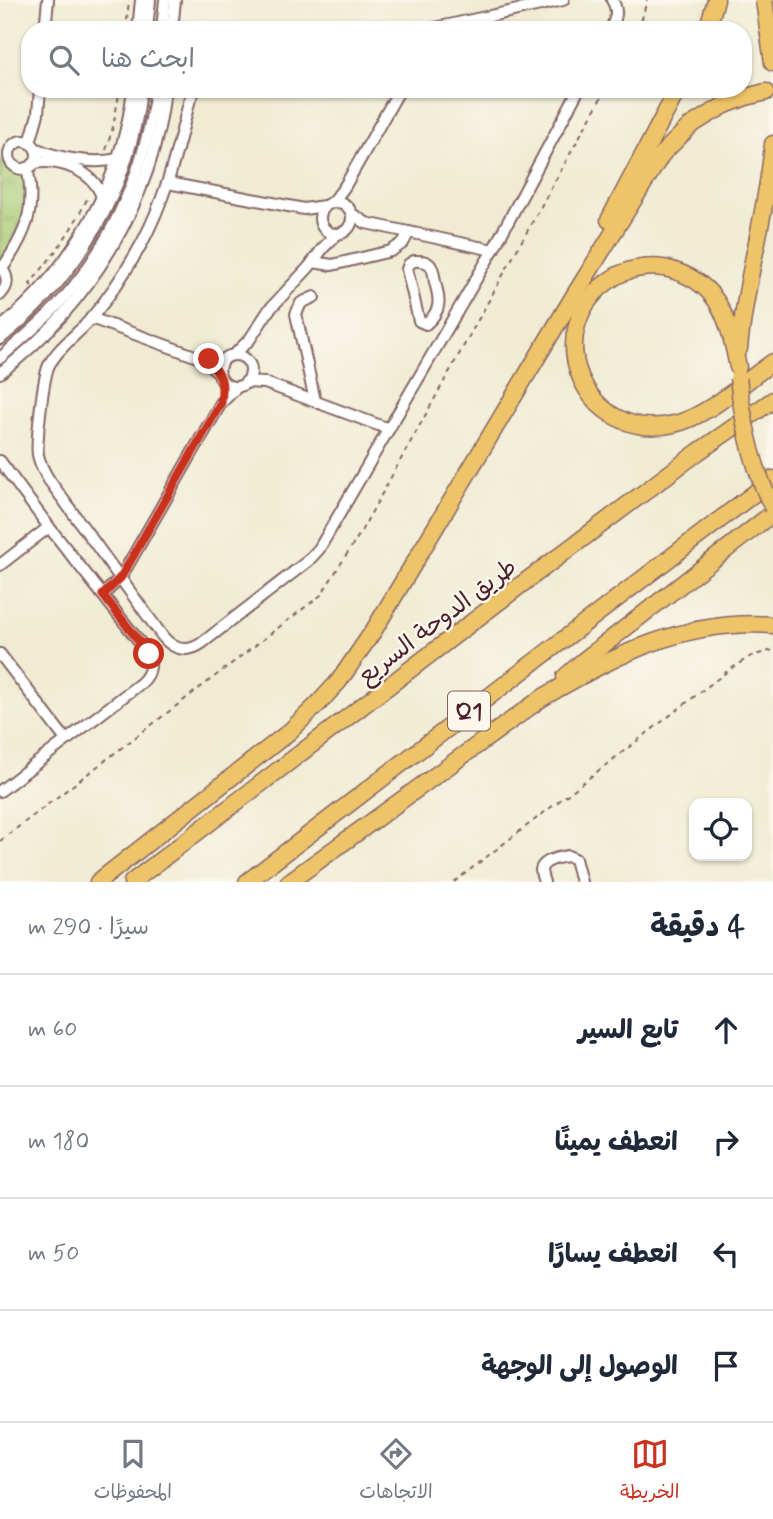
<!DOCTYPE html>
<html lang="ar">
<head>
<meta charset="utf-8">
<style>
  :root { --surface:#fff; --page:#f2f2f3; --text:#1f2937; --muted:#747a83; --line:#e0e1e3; --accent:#c8321e }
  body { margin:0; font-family:Mynerve,"Playpen Sans Arabic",sans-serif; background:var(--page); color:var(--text); direction:rtl }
  .controls { position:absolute; right:21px; bottom:21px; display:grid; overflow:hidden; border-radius:14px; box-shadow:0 2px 5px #0004 }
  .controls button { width:63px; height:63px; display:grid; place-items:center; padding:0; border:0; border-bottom:2px solid var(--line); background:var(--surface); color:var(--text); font:35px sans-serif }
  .stop { position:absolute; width:21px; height:21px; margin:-16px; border:5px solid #c8321e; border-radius:50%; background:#fff }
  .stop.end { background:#c8321e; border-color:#fff; box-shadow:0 2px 7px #0008 }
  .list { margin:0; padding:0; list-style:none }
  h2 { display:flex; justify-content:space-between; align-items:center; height:91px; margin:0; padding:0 28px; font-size:30px }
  h2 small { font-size:23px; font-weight:400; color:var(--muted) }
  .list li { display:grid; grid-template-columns:46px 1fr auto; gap:21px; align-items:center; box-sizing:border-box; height:112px; padding:0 28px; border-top:2px solid var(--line) }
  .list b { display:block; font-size:26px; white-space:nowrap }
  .list em { font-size:23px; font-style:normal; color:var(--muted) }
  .icon { flex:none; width:38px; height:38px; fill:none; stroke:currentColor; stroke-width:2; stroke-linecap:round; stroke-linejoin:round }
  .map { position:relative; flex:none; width:773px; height:882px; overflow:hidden; direction:ltr }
  .search { position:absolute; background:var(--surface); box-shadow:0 2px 5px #0004; left:21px; right:21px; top:21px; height:77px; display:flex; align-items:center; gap:18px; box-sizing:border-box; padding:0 24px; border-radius:28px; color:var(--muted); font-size:26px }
  .sheet { height:539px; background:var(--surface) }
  nav { display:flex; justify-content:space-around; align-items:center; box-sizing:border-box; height:98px; border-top:2px solid var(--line); background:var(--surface); font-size:19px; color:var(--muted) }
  nav a { display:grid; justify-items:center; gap:4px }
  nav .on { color:var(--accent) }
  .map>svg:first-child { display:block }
  .park { fill:url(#park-tufts); stroke:#79744f; stroke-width:2 }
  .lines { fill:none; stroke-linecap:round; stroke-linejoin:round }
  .minor-casing { stroke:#846665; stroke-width:14 }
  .highway-casing { stroke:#846665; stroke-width:19 }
  .path { stroke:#846665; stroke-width:2; stroke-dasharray:5 5; stroke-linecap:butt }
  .minor { stroke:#fff; stroke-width:10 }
  .highway { stroke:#efc469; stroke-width:16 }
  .highway-bridge-casing { stroke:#846665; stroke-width:19; stroke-linecap:butt }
  .highway-bridge { stroke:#efc469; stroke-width:16 }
  .route { stroke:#c8321e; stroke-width:9 }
  .labels { text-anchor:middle; stroke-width:5; stroke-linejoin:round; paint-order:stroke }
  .shield { fill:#fbf7ec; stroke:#7f6065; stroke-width:2 }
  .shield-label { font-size:23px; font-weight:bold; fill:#4a1f2b }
  .street-label { font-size:24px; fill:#4a1f2b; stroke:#fbf7ec }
</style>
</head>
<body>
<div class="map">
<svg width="773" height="882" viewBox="0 0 773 882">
  <defs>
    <pattern id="park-tufts" width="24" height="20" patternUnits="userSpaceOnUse" patternTransform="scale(1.75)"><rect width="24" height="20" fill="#a8ca73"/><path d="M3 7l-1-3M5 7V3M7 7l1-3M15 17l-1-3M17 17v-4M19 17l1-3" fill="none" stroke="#92ad64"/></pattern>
  </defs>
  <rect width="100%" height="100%" fill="#fbf7ec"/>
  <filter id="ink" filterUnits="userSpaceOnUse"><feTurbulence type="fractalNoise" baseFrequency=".0143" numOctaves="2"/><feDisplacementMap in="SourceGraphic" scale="14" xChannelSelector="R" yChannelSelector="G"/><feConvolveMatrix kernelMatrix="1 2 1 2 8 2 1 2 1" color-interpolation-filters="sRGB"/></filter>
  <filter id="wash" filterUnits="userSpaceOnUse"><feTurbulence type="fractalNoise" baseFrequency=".00686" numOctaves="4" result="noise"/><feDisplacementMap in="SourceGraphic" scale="28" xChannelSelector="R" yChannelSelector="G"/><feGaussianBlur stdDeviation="1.57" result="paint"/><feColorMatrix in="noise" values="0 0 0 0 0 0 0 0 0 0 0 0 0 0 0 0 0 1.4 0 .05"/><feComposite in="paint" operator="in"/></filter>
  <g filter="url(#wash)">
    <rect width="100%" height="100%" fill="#f0ebd2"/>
    <!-- park -->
    <polygon class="park" points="0,160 14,170 24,174 26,210 3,262 0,262"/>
  </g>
  <g filter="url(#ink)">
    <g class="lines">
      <defs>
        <g id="minor">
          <polyline points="45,30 48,0"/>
          <polyline points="138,30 141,0"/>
          <polyline points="147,30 150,0"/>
          <polyline points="162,30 165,0"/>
          <polyline points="172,30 175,0"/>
          <polyline points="426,30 563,0"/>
          <path d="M610,30C616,19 619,11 612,0"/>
          <path d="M196,89L190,99C177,149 168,193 143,241C128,269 109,297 89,321C76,335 58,348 49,365C43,378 36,440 38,455C40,464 44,472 49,480L163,637C174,650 188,653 202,643L308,561L319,549L493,250L579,89"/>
          <circle cx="23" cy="155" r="14"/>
          <polyline points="30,143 38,114 40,89"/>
          <path d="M35,148C57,158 93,165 117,159"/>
          <path d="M34,163C60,159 93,170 102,197"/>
          <polyline points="168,183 304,209 324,206"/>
          <polyline points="334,201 345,186 400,89"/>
          <circle cx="336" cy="218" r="16"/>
          <polyline points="352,214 366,223 493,250"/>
          <path d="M414,261C419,261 426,260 430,265C434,269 434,277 435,282C440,300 442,310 426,324L419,321L407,269L409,264Z"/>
          <polyline points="313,262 332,265 391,251 403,243 409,232"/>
          <path d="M0,267C9,276 9,286 0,295"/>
          <path d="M2,269C25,235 37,210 27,168"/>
          <polyline points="314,297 301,303 296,314 315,401"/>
          <polyline points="91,318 203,359 219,373"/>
          <path d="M0,328C71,270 123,181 133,89"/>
          <path d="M0,339C77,278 131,188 141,89"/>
          <polyline points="234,355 250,339 269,310 309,267 323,248 337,234"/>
          <circle cx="235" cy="371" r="16"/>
          <path d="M0,358C22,339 44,321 63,299C114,241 146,166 156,89"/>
          <path d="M0,373C88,306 154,201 165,89"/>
          <polyline points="246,382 265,383 389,429"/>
          <path d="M0,461L49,527L146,650C153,662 151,674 141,683L0,791"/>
          <polyline points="0,565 49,527"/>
          <polyline points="103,595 121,577 221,403 237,387"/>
          <polyline points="0,654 66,740"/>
          <path d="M544,882C543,880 541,872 541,870C543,860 561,857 568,856L575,859L581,882"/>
        </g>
        <g id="highway">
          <polyline points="764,0 773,63"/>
          <polyline points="707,30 716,0"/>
          <polyline points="609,220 678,89"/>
          <path d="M739,349C745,280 767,213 773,144"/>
          <path d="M738,367C729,324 722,286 675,271C656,264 630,267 613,278C534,329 586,445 674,424C707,417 745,381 773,362"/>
          <polyline points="565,677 583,661 773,513"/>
          <polyline points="98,882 289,732 318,704 339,681 374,630 572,299 662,154 690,126 706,116 725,105 746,97 766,92"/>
          <polyline points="132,882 518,587 698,452 773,400"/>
          <polyline points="247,882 773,479"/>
          <path d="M289,882L542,698C615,655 686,618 773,625"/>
        </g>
      </defs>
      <!-- minor casing -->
      <use href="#minor" class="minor-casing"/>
      <!-- highway casing -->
      <use href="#highway" class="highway-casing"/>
      <!-- path -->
      <g class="path">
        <polyline points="126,30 129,0"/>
        <polyline points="639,30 647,0"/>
        <polyline points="106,150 113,127 120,89"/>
        <path d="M32,286L30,284C55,253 72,231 89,195"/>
        <polyline points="0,841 321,595 359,535 606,89"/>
        <polyline points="454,882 729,670 751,656 773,650"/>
      </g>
      <!-- minor -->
      <use href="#minor" class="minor"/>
      <!-- highway -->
      <use href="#highway" class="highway"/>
      <defs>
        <path id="highway-bridge" d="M738,378C743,423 752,467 773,508"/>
      </defs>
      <!-- highway-bridge casing -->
      <use href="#highway-bridge" class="highway-bridge-casing"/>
      <!-- highway-bridge -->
      <use href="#highway-bridge" class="highway-bridge"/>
    </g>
  </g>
  <g class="lines" filter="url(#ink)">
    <!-- route -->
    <path class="route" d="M149,654L103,595L121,577L221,403C224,380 222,372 203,359H209"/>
  </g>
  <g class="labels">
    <!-- shield labels -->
    <rect class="shield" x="448" y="691.5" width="42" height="39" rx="5"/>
    <g class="shield-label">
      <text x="469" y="719">Q1</text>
    </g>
    <!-- street labels -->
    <g class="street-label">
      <text transform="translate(437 621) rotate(-37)" y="8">طريق الدوحة السريع</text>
    </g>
  </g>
</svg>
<div class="controls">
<button><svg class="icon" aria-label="locate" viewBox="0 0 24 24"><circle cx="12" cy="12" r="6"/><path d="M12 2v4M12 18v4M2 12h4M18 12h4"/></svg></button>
</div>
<div class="stop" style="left:149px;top:654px"></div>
<div class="stop end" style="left:209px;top:359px"></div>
<div class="search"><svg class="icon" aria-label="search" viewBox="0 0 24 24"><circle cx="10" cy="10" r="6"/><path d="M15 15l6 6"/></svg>ابحث هنا</div>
</div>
<section class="sheet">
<h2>4 دقيقة<small>سيرًا · 290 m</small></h2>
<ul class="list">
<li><svg class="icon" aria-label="ahead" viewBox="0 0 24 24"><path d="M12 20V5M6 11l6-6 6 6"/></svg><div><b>تابع السير</b></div><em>60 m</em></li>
<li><svg class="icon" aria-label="right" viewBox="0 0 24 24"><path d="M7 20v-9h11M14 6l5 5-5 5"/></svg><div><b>انعطف يمينًا</b></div><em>180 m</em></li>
<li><svg class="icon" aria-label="left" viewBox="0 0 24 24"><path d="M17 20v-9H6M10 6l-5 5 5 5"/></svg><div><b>انعطف يسارًا</b></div><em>50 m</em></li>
<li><svg class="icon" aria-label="arrive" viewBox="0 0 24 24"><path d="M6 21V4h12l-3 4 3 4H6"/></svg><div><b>الوصول إلى الوجهة</b></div></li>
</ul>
</section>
<nav>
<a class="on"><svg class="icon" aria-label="map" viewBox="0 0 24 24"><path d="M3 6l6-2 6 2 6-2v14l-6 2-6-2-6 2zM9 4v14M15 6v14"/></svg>الخريطة</a>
<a><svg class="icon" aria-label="directions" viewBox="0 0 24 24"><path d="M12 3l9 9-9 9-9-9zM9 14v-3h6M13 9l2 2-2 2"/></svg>الاتجاهات</a>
<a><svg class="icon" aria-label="saved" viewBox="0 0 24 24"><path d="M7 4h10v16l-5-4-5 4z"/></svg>المحفوظات</a>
</nav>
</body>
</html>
